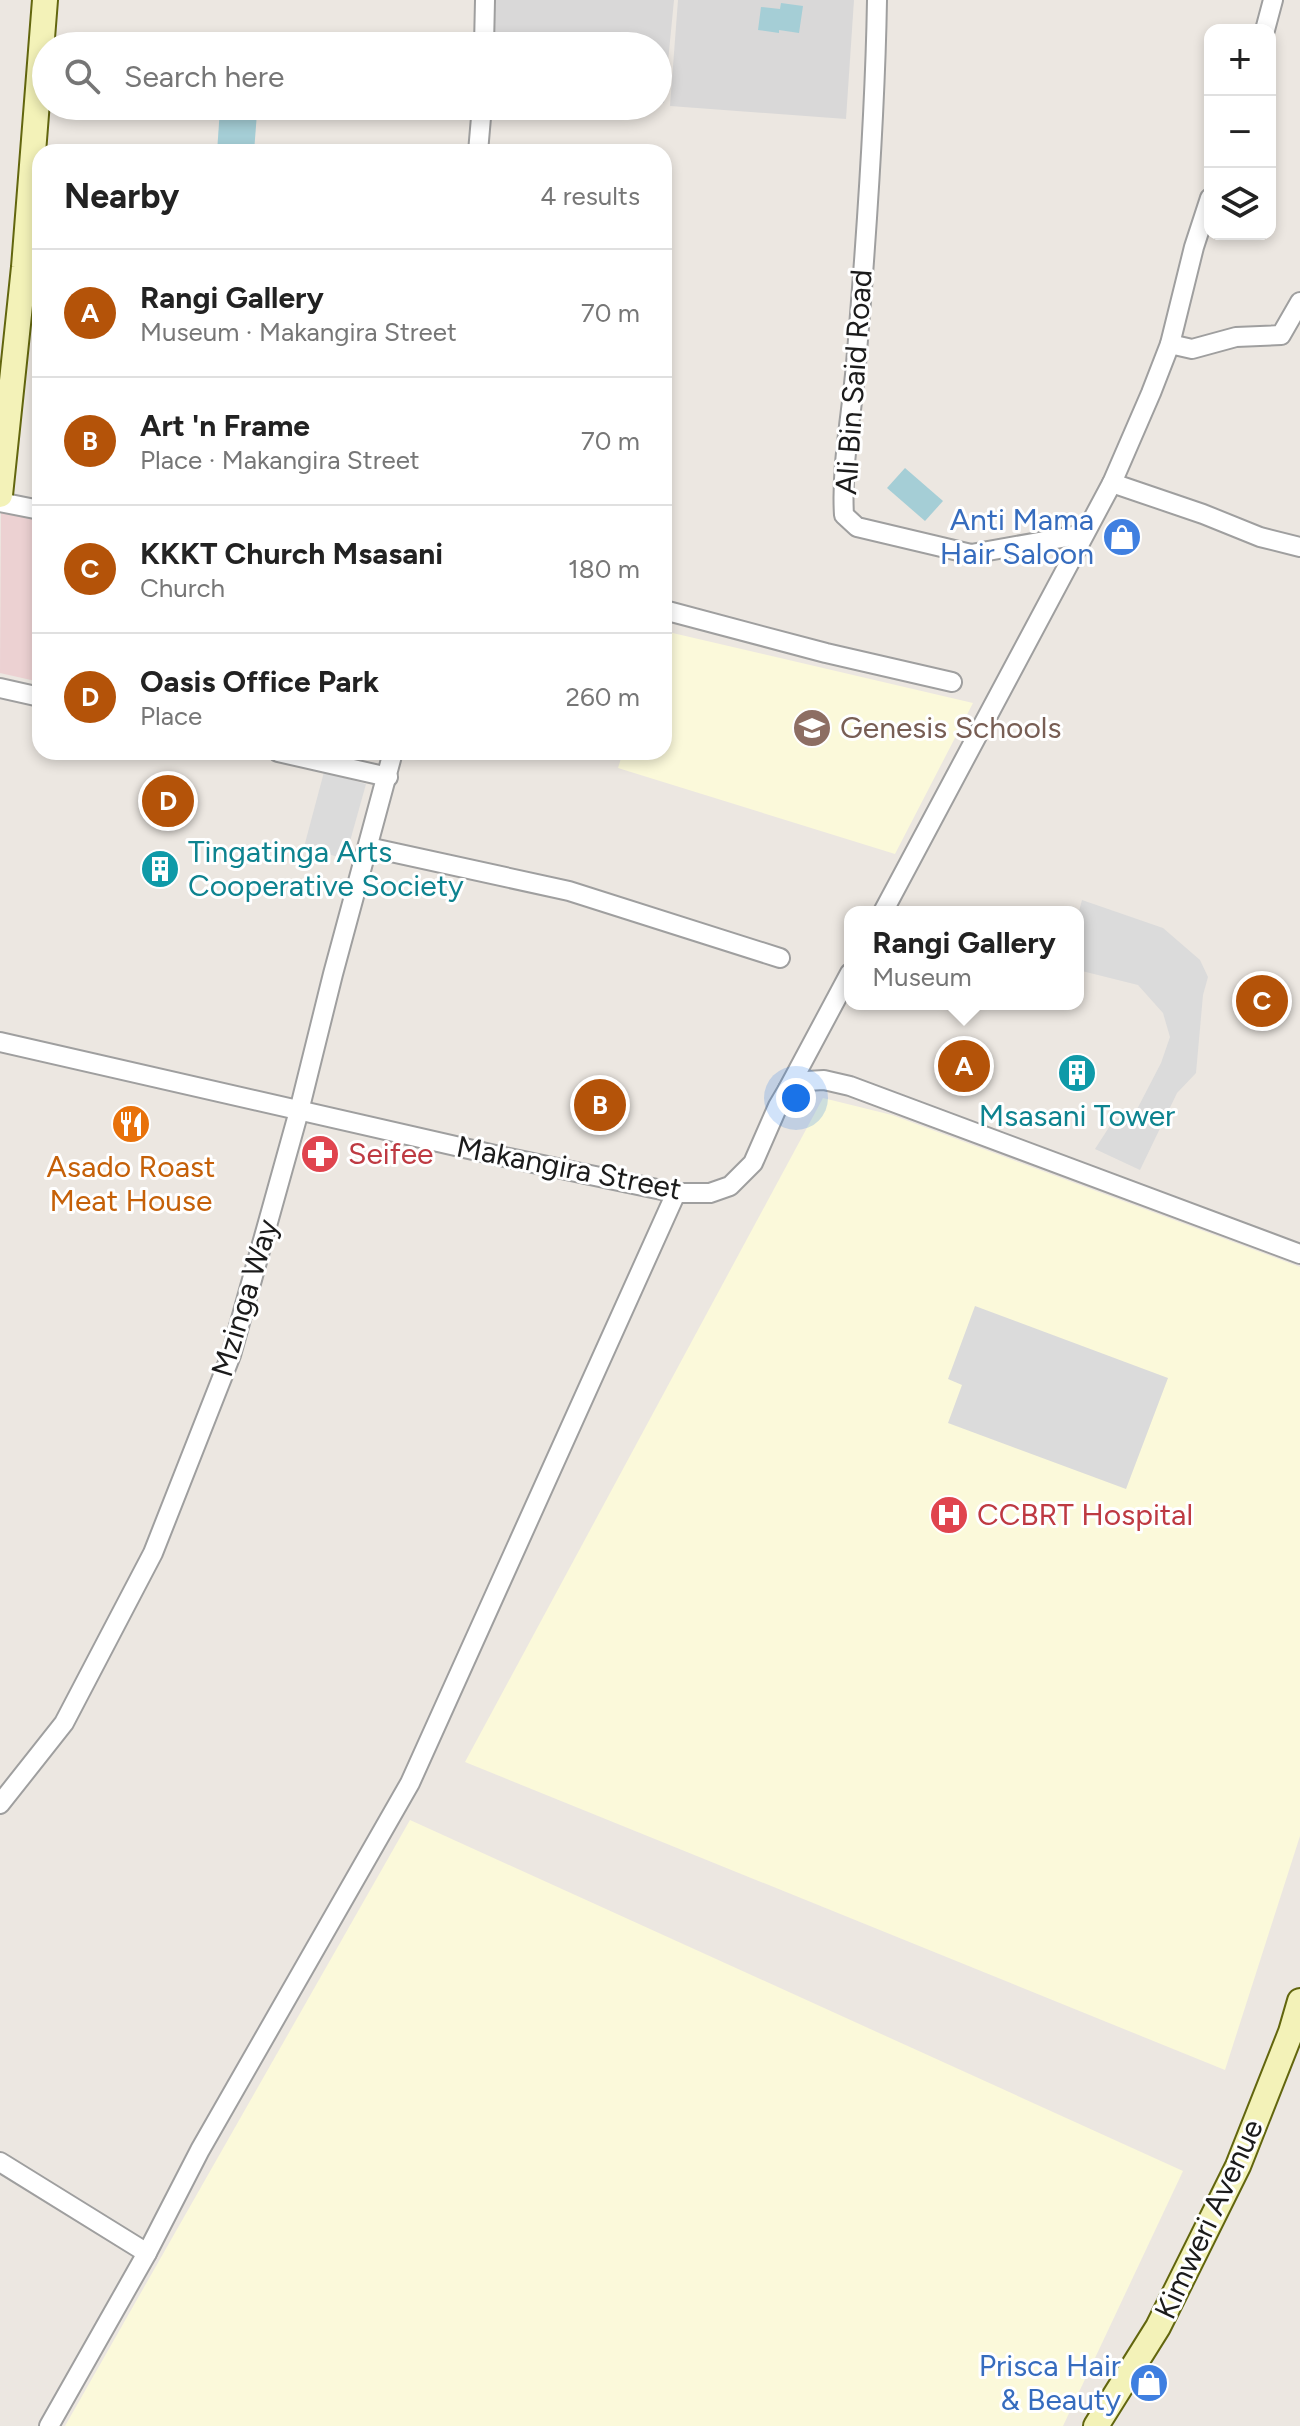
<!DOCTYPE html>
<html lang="en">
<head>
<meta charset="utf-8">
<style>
  :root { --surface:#fff; --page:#f6f6f6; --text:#222; --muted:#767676; --line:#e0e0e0; --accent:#b45309 }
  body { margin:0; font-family:Figtree,sans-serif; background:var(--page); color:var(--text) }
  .controls { position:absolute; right:24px; top:24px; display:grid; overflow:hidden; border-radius:16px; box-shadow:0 4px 12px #0003 }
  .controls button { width:72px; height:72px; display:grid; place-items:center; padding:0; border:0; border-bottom:2px solid var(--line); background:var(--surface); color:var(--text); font:40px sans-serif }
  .you { position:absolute; left:796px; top:1098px; width:28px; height:28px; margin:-20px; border:6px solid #fff; border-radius:50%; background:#1a73e8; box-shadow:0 0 0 12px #1a73e833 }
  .badge { display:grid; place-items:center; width:52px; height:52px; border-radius:50%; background:var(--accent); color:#fff; font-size:26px; font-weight:700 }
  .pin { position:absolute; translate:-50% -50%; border:4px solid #fff; box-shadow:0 2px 8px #0006 }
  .popup { position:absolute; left:844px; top:906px; width:240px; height:104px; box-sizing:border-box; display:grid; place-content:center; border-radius:16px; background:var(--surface); filter:drop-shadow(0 2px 6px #0005); font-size:26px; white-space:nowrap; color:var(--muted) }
  .popup b { font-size:30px; color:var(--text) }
  .popup::after { content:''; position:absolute; left:50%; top:100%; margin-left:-16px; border:16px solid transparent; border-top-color:var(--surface) }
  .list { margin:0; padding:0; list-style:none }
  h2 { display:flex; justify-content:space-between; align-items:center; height:104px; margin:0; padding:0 32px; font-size:34px }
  h2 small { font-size:26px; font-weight:400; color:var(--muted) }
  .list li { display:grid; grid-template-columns:52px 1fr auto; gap:24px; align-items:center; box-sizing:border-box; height:128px; padding:0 32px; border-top:2px solid var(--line) }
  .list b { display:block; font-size:30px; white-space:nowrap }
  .list p { margin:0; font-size:26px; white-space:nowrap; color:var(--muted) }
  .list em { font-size:26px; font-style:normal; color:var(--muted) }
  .icon { flex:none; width:44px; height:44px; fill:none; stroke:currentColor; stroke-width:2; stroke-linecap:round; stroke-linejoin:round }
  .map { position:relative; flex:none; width:1300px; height:2426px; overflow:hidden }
  .search { position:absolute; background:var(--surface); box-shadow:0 4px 12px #0003; left:32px; top:32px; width:640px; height:88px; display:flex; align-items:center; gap:20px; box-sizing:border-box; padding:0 28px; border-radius:44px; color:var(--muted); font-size:30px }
  .panel { position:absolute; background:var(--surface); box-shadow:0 4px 12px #0003; left:32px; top:144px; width:640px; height:616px; border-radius:24px }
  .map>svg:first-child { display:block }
  .residential { fill:#d9d8d8 }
  .commercial { fill:#ecd1d2 }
  .education { fill:#fbf9da }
  .parking { fill:#dbdbdb }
  .water { fill:#a5ced6 }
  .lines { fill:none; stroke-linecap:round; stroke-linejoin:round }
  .street-casing { stroke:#9f9f9f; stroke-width:22 }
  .secondary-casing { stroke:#62660e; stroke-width:28 }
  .street { stroke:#fff; stroke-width:18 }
  .secondary { stroke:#f3f2b8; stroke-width:24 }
  .labels { text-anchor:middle; stroke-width:6; stroke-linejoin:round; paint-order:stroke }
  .street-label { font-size:30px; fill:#1b1b1b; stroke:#fff }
  .shop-label { font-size:30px; fill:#366cbe; stroke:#fff; text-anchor:end }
  .education-label { font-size:30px; fill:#785e54; stroke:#fff; text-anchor:start }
  .culture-label { font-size:30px; fill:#0d838f; stroke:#fff; text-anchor:start }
  .health-label { font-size:30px; fill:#be3a42; stroke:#fff; text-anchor:start }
  .food-label { font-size:30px; fill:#c56008; stroke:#fff }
</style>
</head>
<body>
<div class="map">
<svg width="1300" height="2426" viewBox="0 0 1300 2426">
  <rect width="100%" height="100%" fill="#ece7e1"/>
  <!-- residential -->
  <g class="residential">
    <polygon points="487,0 674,0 664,103 658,102 658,46 486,46"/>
    <polygon points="678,0 854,0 846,119 670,106"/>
  </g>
  <!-- commercial -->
  <polygon class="commercial" points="1,511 40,520 40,682 0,673"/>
  <!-- education -->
  <g class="education">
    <polygon points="664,631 973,703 895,854 618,768 623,752 664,752"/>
    <polygon points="823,1098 892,1115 1300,1267 1300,1836 1225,2070 465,1762"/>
    <polygon points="410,1820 1183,2171 1063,2426 65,2426"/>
  </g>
  <!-- parking -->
  <g class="parking">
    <polygon points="324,772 366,784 345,859 304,847"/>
    <polygon points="1082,900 1163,928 1200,960 1208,977 1203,995 1196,1073 1177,1093 1140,1170 1095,1149 1115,1118 1133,1117 1161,1063 1170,1037 1163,1013 1138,985 1078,970 1078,915"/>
    <polygon points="975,1306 1168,1378 1126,1489 948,1423 962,1385 948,1379"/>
  </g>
  <!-- water -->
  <g class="water">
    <polygon points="781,3 803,6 799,33 779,30 779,33 758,30 761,7 780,9"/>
    <polygon points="220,109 257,113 254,152 217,152"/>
    <polygon points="905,468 943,501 925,521 887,488"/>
  </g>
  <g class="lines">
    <defs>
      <g id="street">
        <path d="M877,0C875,121 866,243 856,364C852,413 841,466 844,515L857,527L971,554L1084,534"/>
        <polyline points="1265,30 1273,0"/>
        <polyline points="484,46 485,0"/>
        <polyline points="478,152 482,106"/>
        <polyline points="1170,344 1192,349 1236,337 1281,335 1300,302"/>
        <polyline points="1112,483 1203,514 1260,537 1300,547"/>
        <polyline points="0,502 40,510"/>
        <polyline points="664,610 826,653 952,682"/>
        <polyline points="0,688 40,697"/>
        <polyline points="278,752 388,777"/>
        <polyline points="368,847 569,891 780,958"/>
        <polyline points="883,912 1112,483 1151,393 1170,344 1194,247 1210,198"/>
        <polyline points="0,1042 495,1155 676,1193 710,1193 730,1186 753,1163 778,1106 788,1089 806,1081 824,1080 850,1086 1300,1254"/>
        <polyline points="788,1089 850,973"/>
        <polyline points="0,1804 64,1723 153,1553 231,1355 299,1111 333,974 393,752"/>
        <polyline points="0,2162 147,2253"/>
        <polyline points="49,2426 147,2253 200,2150 410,1783 676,1193"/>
      </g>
      <g id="secondary">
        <polyline points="0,495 24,267 45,0"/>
        <polyline points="1096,2426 1158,2327 1238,2166 1291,2032 1300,2001"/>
      </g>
    </defs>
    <!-- street casing -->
    <use href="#street" class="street-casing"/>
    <!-- secondary casing -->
    <use href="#secondary" class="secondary-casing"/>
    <!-- street -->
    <use href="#street" class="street"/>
    <!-- secondary -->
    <use href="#secondary" class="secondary"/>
  </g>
  <!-- icons -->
  <defs>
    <symbol id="shop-disc" viewBox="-11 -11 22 22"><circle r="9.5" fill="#3f7fe0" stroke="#fff"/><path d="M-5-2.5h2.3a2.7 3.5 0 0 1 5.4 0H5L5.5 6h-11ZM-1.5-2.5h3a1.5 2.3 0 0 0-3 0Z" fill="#fff"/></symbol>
    <symbol id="school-disc" viewBox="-11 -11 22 22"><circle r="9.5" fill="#8d6e63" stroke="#fff"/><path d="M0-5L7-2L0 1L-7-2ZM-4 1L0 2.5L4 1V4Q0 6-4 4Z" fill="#fff"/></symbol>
    <symbol id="building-disc" viewBox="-11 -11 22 22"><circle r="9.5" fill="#0f9aa8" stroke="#fff"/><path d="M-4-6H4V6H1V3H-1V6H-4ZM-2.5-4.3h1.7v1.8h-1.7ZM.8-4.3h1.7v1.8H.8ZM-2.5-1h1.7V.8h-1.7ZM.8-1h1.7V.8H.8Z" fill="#fff"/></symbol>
    <symbol id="restaurant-disc" viewBox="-11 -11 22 22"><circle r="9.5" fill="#e8710a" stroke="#fff"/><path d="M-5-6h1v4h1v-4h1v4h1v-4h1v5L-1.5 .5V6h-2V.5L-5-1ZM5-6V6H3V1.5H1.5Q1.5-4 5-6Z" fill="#fff"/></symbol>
    <symbol id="pharmacy-disc" viewBox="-11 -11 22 22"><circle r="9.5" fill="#e0444e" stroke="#fff"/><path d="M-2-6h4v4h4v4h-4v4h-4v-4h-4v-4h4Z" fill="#fff"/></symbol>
    <symbol id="hospital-disc" viewBox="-11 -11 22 22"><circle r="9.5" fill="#e0444e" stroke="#fff"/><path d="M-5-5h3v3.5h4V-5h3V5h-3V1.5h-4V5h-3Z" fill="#fff"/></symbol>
  </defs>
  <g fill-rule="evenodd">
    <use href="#shop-disc" x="1100" y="515" width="44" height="44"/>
    <use href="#school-disc" x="790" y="706" width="44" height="44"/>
    <use href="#building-disc" x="138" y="847" width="44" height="44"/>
    <use href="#building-disc" x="1055" y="1051" width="44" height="44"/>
    <use href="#restaurant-disc" x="109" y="1102" width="44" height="44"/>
    <use href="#pharmacy-disc" x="298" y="1132" width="44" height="44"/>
    <use href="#hospital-disc" x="927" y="1493" width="44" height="44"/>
    <use href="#shop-disc" x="1127" y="2361" width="44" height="44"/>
  </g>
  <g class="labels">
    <!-- street labels -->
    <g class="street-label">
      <text transform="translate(854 382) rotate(-86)" y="10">Ali Bin Said Road</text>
      <text transform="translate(569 1168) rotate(11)" y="10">Makangira Street</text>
      <text transform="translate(245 1298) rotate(-73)" y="10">Mzinga Way</text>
      <text transform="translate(1209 2219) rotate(-65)" y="10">Kimweri Avenue</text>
    </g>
    <!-- shop labels -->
    <g class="shop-label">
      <text x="1094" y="530">Anti Mama<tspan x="1094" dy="34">Hair Saloon</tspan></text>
      <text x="1121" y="2376">Prisca Hair<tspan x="1121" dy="34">&amp; Beauty</tspan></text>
    </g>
    <!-- education labels -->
    <g class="education-label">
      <text x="840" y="738">Genesis Schools</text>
    </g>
    <!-- culture labels -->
    <g class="culture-label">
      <text x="188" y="862">Tingatinga Arts<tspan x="188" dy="34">Cooperative Society</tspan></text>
      <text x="1077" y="1126" text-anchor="middle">Msasani Tower</text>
    </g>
    <!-- health labels -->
    <g class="health-label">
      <text x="348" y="1164">Seifee</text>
      <text x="977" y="1525">CCBRT Hospital</text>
    </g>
    <!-- food labels -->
    <g class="food-label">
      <text x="131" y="1177">Asado Roast<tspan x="131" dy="34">Meat House</tspan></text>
    </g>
  </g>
</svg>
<div class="controls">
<button>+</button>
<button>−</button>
<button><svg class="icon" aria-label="layers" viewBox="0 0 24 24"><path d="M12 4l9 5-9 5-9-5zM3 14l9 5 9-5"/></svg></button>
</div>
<div class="you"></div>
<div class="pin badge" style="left:964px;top:1066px">A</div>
<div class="popup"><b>Rangi Gallery</b>Museum</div>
<div class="pin badge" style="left:600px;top:1105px">B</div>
<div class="pin badge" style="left:1262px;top:1001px">C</div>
<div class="pin badge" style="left:168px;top:801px">D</div>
<div class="search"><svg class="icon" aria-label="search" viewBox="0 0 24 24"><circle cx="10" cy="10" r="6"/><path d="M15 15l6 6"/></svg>Search here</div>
<section class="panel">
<h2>Nearby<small>4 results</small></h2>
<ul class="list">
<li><span class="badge">A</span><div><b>Rangi Gallery</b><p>Museum · Makangira Street</p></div><em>70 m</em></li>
<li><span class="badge">B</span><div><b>Art 'n Frame</b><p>Place · Makangira Street</p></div><em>70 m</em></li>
<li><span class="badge">C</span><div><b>KKKT Church Msasani</b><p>Church</p></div><em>180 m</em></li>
<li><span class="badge">D</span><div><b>Oasis Office Park</b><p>Place</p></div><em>260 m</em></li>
</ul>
</section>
</div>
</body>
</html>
